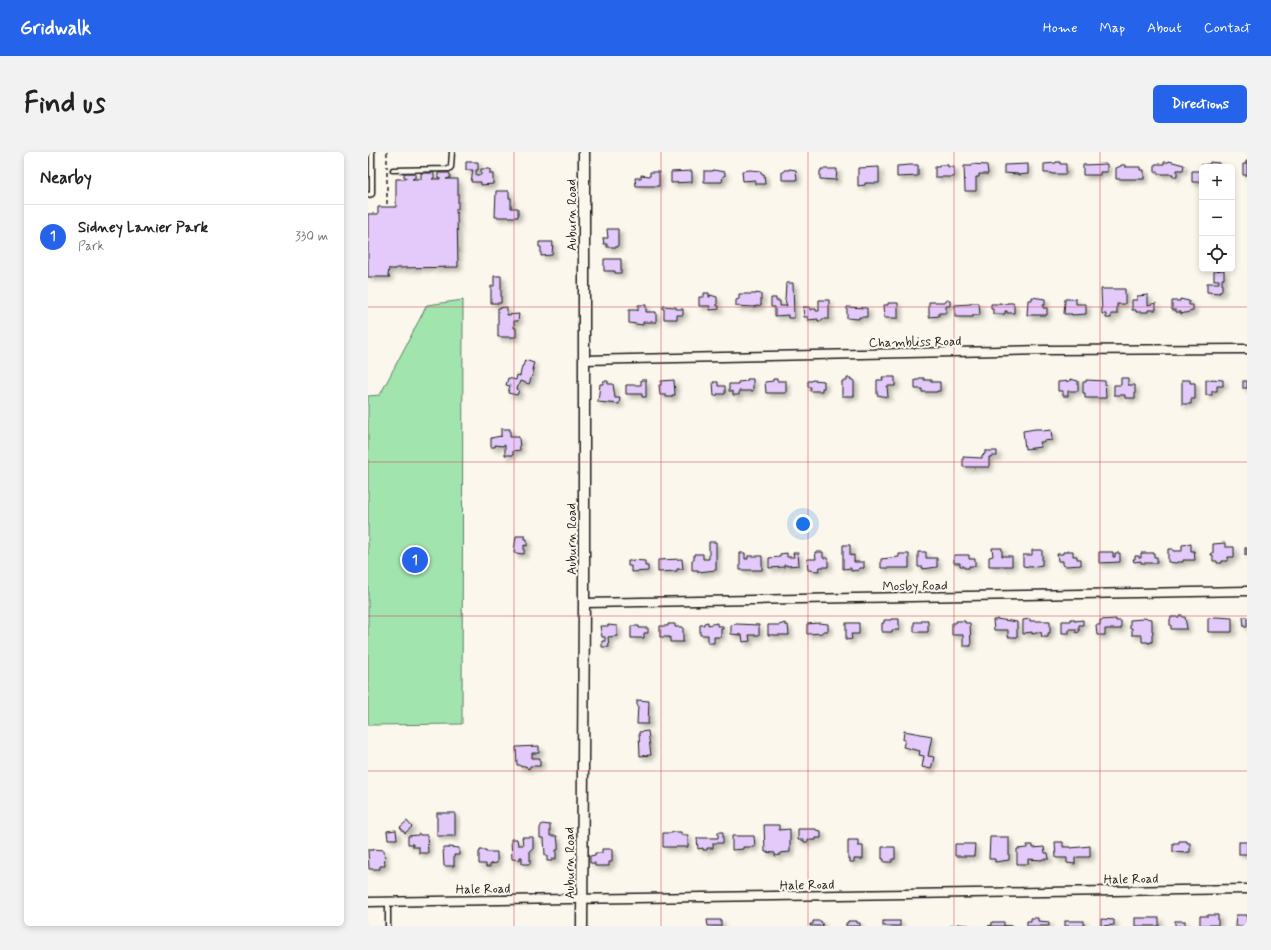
<!DOCTYPE html>
<html lang="en">
<head>
<meta charset="utf-8">
<style>
  :root { --surface:#fff; --page:#f2f2f2; --text:#222; --muted:#767676; --line:#e0e0e0; --accent:#2563eb }
  body { margin:0; font-family:Mynerve,sans-serif; background:var(--page); color:var(--text) }
  .controls { position:absolute; right:12px; top:12px; display:grid; overflow:hidden; border-radius:6px; box-shadow:0 2px 6px #0003 }
  .controls button { width:36px; height:36px; display:grid; place-items:center; padding:0; border:0; border-bottom:1px solid var(--line); background:var(--surface); color:var(--text); font:20px sans-serif }
  .you { position:absolute; left:435px; top:372px; width:14px; height:14px; margin:-10px; border:3px solid #fff; border-radius:50%; background:#1a73e8; box-shadow:0 0 0 6px #1a73e833 }
  .badge { display:grid; place-items:center; width:26px; height:26px; border-radius:50%; background:var(--accent); color:#fff; font-size:13px; font-weight:700 }
  .pin { position:absolute; translate:-50% -50%; border:2px solid #fff; box-shadow:0 1px 4px #0006 }
  .list { margin:0; padding:0; list-style:none }
  h2 { display:flex; justify-content:space-between; align-items:center; height:52px; margin:0; padding:0 16px; font-size:17px }
  h2 small { font-size:13px; font-weight:400; color:var(--muted) }
  .list li { display:grid; grid-template-columns:26px 1fr auto; gap:12px; align-items:center; box-sizing:border-box; height:64px; padding:0 16px; border-top:1px solid var(--line) }
  .list b { display:block; font-size:15px; white-space:nowrap }
  .list p { margin:0; font-size:13px; white-space:nowrap; color:var(--muted) }
  .list em { font-size:13px; font-style:normal; color:var(--muted) }
  .icon { flex:none; width:22px; height:22px; fill:none; stroke:currentColor; stroke-width:2; stroke-linecap:round; stroke-linejoin:round }
  .map { position:relative; flex:none; width:879px; height:774px; overflow:hidden; border-radius:6px }
  header { display:flex; align-items:center; gap:24px; box-sizing:border-box; height:56px; padding:0 20px; background:var(--accent); color:#fff }
  header strong { font-size:19px }
  nav { display:flex; gap:22px; margin-inline-start:auto; font-size:14px }
  .intro { display:flex; align-items:center; justify-content:space-between; box-sizing:border-box; height:96px; padding:0 24px }
  h1 { margin:0; font-size:28px }
  .button { padding:10px 18px; border-radius:6px; background:var(--accent); color:#fff; font-size:14px; font-weight:700 }
  main { display:flex; gap:24px; padding:0 24px }
  aside { flex:1; background:var(--surface); border-radius:6px; box-shadow:0 2px 6px #0003 }
  .map>svg:first-child { display:block }
  .green { fill:#a2e4ae; stroke:#5f8065 }
  .building { fill:#e3cafa; stroke:#1c1c1c; filter:url(#shadow) }
  .lines { fill:none; stroke-linecap:round; stroke-linejoin:round }
  .service-casing { stroke:#1c1c1c; stroke-width:7 }
  .minor-casing { stroke:#1c1c1c; stroke-width:11 }
  .tertiary-casing { stroke:#1c1c1c; stroke-width:13 }
  .path { stroke:#1c1c1c; stroke-width:1.5; stroke-dasharray:4 3; stroke-linecap:butt }
  .service { stroke:#fbf7ec; stroke-width:4 }
  .minor { stroke:#fbf7ec; stroke-width:8 }
  .tertiary { stroke:#fbf7ec; stroke-width:10 }
  .grid { fill:none; stroke:#d1495b; stroke-width:1; stroke-opacity:0.55 }
  .labels { text-anchor:middle; stroke-width:4; stroke-linejoin:round; paint-order:stroke }
  .street-label { font-size:13px; fill:#1c1c1c; stroke:#fbf7ec }
</style>
</head>
<body>
<header>
<strong>Gridwalk</strong>
<nav><a>Home</a><a>Map</a><a>About</a><a>Contact</a></nav>
</header>
<div class="intro"><h1>Find us</h1><a class="button">Directions</a></div>
<main>
<aside>
<h2>Nearby<small></small></h2>
<ul class="list">
<li><span class="badge">1</span><div><b>Sidney Lanier Park</b><p>Park</p></div><em>330 m</em></li>
</ul>
</aside>
<div class="map">
<svg width="879" height="774" viewBox="0 0 879 774">
  <defs>
    <filter id="shadow"><feDropShadow dx="3.5" dy="3.5" stdDeviation="2" flood-color="#0004"/></filter>
  </defs>
  <rect width="100%" height="100%" fill="#fbf7ec"/>
  <filter id="ink" filterUnits="userSpaceOnUse"><feTurbulence type="fractalNoise" baseFrequency=".025" numOctaves="2"/><feDisplacementMap in="SourceGraphic" scale="8" xChannelSelector="R" yChannelSelector="G"/><feConvolveMatrix kernelMatrix="1 2 1 2 8 2 1 2 1" color-interpolation-filters="sRGB"/></filter>
  <g filter="url(#ink)">
    <!-- green -->
    <polygon class="green" points="95,148 94,572 0,573 0,244 12,243 59,153"/>
    <!-- building -->
    <g class="building">
      <polygon points="801,9 816,13 815,18 809,18 809,25 805,25 805,22 790,22 790,20 787,20 787,12 796,12 796,10 801,10"/>
      <polygon points="878,9 879,9 879,23 875,23 875,12 878,12"/>
      <polygon points="98,10 110,10 110,18 108,18 108,23 113,23 113,17 122,17 122,22 125,22 125,32 113,33 113,30 103,30 105,18 98,18"/>
      <polygon points="688,10 692,10 692,12 698,12 698,22 684,22 684,21 676,21 676,12 688,11"/>
      <polygon points="842,10 851,11 851,14 855,14 855,15 834,15 834,24 832,24 832,30 824,30 824,19 833,19 833,13 842,12"/>
      <polygon points="604,12 619,13 620,22 611,22 611,25 608,25 608,39 597,39 596,14 604,14"/>
      <polygon points="660,12 660,22 650,23 650,22 636,21 636,13"/>
      <polygon points="739,12 739,20 732,20 732,23 715,23 715,13"/>
      <polygon points="542,13 550,13 550,24 529,25 529,14"/>
      <polygon points="571,13 580,13 580,15 586,15 586,25 567,25 567,15 571,15"/>
      <polygon points="753,13 757,13 757,15 772,15 772,18 776,18 776,27 748,27 748,16 753,14"/>
      <polygon points="511,15 511,31 497,31 497,33 490,34 490,16"/>
      <polygon points="421,17 428,18 429,28 414,28 414,20 416,20 416,18 421,18"/>
      <polygon points="453,17 469,17 468,28 452,27 452,19 453,19"/>
      <polygon points="345,18 357,20 357,24 355,24 354,30 336,30 336,19 345,19"/>
      <polygon points="382,18 393,19 393,22 396,22 397,32 387,32 387,28 375,29 374,19"/>
      <polygon points="324,19 324,30 303,31 303,20"/>
      <polygon points="282,20 291,20 291,34 268,34 267,26 273,26 273,23 282,24"/>
      <polygon points="36,21 47,21 47,26 44,27 54,27 53,26 53,21 66,21 66,26 64,27 72,27 72,26 70,26 70,21 82,21 82,26 78,27 90,27 90,57 88,57 88,61 89,61 90,115 28,116 28,117 22,117 21,116 20,124 22,125 0,125 0,62 10,62 10,55 28,55 28,27 38,27 38,25 36,25"/>
      <polygon points="128,39 141,39 141,46 143,46 143,56 150,56 150,65 127,65"/>
      <polygon points="239,77 250,77 250,95 239,95 239,92 236,92 235,86 240,86"/>
      <polygon points="171,90 185,90 184,103 173,104 173,95 171,95"/>
      <polygon points="236,107 253,107 253,121 247,121 247,119 236,119"/>
      <polygon points="856,118 856,127 854,127 854,139 852,139 852,141 839,140 839,131 851,131 851,128 846,128 846,119"/>
      <polygon points="126,124 133,124 133,151 123,151 123,134 126,134"/>
      <polygon points="418,131 425,131 426,166 420,166 420,163 407,164 407,155 403,155 403,146 408,146 408,149 412,149 412,154 419,154 417,148"/>
      <polygon points="733,137 757,137 757,152 749,152 749,162 743,162 743,166 738,166 738,162 734,162"/>
      <polygon points="336,141 341,141 341,145 342,145 342,143 349,145 349,154 351,154 351,157 342,158 342,154 331,154 331,145 336,145"/>
      <polygon points="388,141 393,142 393,153 385,155 368,154 368,148 371,147 371,142 388,142"/>
      <polygon points="780,143 780,153 788,151 788,158 780,158 780,160 768,160 768,158 764,158 764,148 769,148 769,144"/>
      <polygon points="664,145 677,147 677,153 675,153 675,156 679,156 679,163 659,163 660,148 664,148"/>
      <polygon points="697,147 708,147 708,152 718,152 718,162 704,163 704,162 696,162"/>
      <polygon points="812,147 821,149 821,153 825,153 825,159 813,162 813,160 808,160 808,158 804,158 804,149 812,149"/>
      <polygon points="451,148 461,148 461,167 454,167 454,169 450,169 450,167 440,168 440,165 436,165 435,155 442,155 442,158 443,158 443,157 448,157 448,159 451,159"/>
      <polygon points="578,148 582,148 582,154 578,154 578,161 571,161 571,164 561,165 561,150 578,150"/>
      <polygon points="520,151 530,151 530,166 516,166 515,153 520,153"/>
      <polygon points="603,151 611,151 612,163 605,163 605,165 587,165 587,153 603,152"/>
      <polygon points="631,151 639,152 639,151 645,151 646,152 646,161 639,161 639,159 637,159 637,162 625,162 625,157 623,157 623,152 631,152"/>
      <polygon points="270,153 278,153 278,160 288,160 288,170 275,170 275,173 261,171 261,158 269,158 270,159"/>
      <polygon points="295,154 308,155 308,157 315,157 315,163 309,163 309,167 296,167 296,157 295,157"/>
      <polygon points="139,155 139,163 151,162 150,169 146,169 146,176 148,176 148,185 130,185 130,156"/>
      <polygon points="479,155 499,156 499,165 491,165 491,167 479,166"/>
      <polygon points="157,208 166,211 164,217 166,217 165,221 161,232 152,229 149,237 151,238 149,243 140,241 142,234 138,233 140,226 148,228 149,223 152,224 154,214 155,214"/>
      <polygon points="514,225 527,225 527,234 519,234 520,245 509,243 509,228 515,228"/>
      <polygon points="479,226 483,226 483,228 486,228 486,244 474,244 474,229 479,229"/>
      <polygon points="551,226 556,226 556,228 564,228 564,230 572,230 572,239 569,239 569,240 554,240 554,237 547,237 547,228 551,228"/>
      <polygon points="753,226 760,226 760,233 767,233 767,246 757,246 757,243 746,243 746,233 753,233"/>
      <polygon points="379,227 385,227 385,239 371,239 371,243 365,243 365,240 361,239 361,232 370,232 370,230 379,229"/>
      <polygon points="405,227 409,227 409,229 418,229 418,241 398,241 397,230 405,229"/>
      <polygon points="702,227 710,229 710,239 700,239 700,244 695,244 695,239 690,239 690,230 702,229"/>
      <polygon points="843,227 855,228 855,234 849,234 849,239 844,239 844,243 838,243 838,228 843,228"/>
      <polygon points="273,228 278,228 278,245 274,245 274,242 258,242 258,233 273,233"/>
      <polygon points="306,228 307,243 304,243 304,245 298,245 298,243 292,243 291,233 293,233 293,229"/>
      <polygon points="444,228 456,229 456,236 454,236 454,239 442,239 443,235 440,235 440,229 444,229"/>
      <polygon points="718,228 737,229 738,246 717,246 717,241 715,241 715,230 718,230"/>
      <polygon points="814,228 822,228 822,231 827,231 827,247 823,247 823,252 814,252"/>
      <polygon points="235,229 240,229 240,232 245,232 247,246 252,246 251,252 230,250 232,232 235,232"/>
      <rect x="875" y="229" width="4" height="7"/>
      <polygon points="345,230 350,230 350,234 357,234 357,242 349,242 349,244 346,244"/>
      <polygon points="133,277 142,277 142,285 151,285 152,298 145,299 145,303 137,303 137,293 135,293 135,294 127,293 127,295 123,295 123,286 133,284 133,285"/>
      <polygon points="667,277 674,277 674,279 683,278 684,288 675,289 675,290 672,290 673,295 657,297 655,279"/>
      <polygon points="617,299 629,299 629,304 623,304 623,305 621,305 621,315 595,315 595,305 614,306 614,303 617,302"/>
      <polygon points="148,384 157,384 157,387 159,387 159,394 156,393 156,402 146,401"/>
      <polygon points="341,390 348,390 348,418 330,420 330,418 324,418 324,408 326,408 326,402 335,402 335,407 341,407"/>
      <polygon points="857,391 857,395 866,395 866,405 860,405 860,409 854,409 854,411 849,411 849,409 845,409 845,403 843,403 843,401 845,401 845,392"/>
      <polygon points="823,392 823,399 826,399 827,408 815,408 815,410 809,410 808,411 800,410 800,397 805,397 805,399 814,399 814,393"/>
      <polygon points="475,393 482,393 482,404 486,403 486,410 496,410 496,416 491,416 491,418 483,419 483,416 475,417"/>
      <polygon points="624,396 634,396 634,404 644,404 644,414 621,414 621,405 625,404"/>
      <rect x="877" y="396" width="2" height="7"/>
      <polygon points="664,398 674,398 674,413 663,415 655,414 655,403 664,403"/>
      <polygon points="699,399 705,399 705,404 709,404 709,407 713,407 713,413 698,414 695,413 695,409 690,409 689,402 695,402 695,400 699,400"/>
      <polygon points="447,400 455,400 455,406 460,406 460,415 452,415 451,419 440,418 439,407 448,407"/>
      <polygon points="550,400 558,400 558,406 569,406 569,415 555,417 555,415 550,415"/>
      <polygon points="731,400 745,400 745,405 747,405 747,401 752,401 752,410 731,411"/>
      <polygon points="372,401 377,401 377,407 380,407 380,404 394,404 394,418 372,418"/>
      <polygon points="419,401 419,405 426,405 425,401 430,401 431,413 419,414 419,413 416,413 416,415 401,416 401,406 412,405 412,402"/>
      <polygon points="773,401 786,401 786,405 789,405 789,411 773,411 773,409 766,410 765,407 767,407 767,404 771,404 771,406 773,406"/>
      <polygon points="531,402 541,402 541,416 513,416 513,407 531,405"/>
      <polygon points="586,403 601,403 601,407 607,407 607,414 601,414 601,416 596,416 596,414 592,414 592,411 586,411"/>
      <polygon points="314,407 315,417 309,417 309,419 290,420 290,408"/>
      <polygon points="264,408 277,409 277,414 280,414 280,419 263,420 263,414 260,414 260,409 264,409"/>
      <polygon points="811,463 814,463 814,465 817,465 819,477 803,477 803,473 802,473 802,467 803,467 803,465 811,465"/>
      <polygon points="848,465 864,466 864,480 840,480 840,466"/>
      <polygon points="875,465 879,465 879,475 876,475"/>
      <polygon points="774,466 784,467 784,479 785,479 785,481 784,482 784,490 782,490 782,491 780,491 780,490 774,490 774,483 764,483 764,476 762,477 762,468 775,467"/>
      <polygon points="523,467 531,467 531,478 524,478 524,480 514,480 514,471 516,471 516,468 523,468"/>
      <polygon points="628,467 649,470 649,485 640,485 640,478 626,478 625,468 628,468"/>
      <polygon points="662,467 662,469 682,469 682,481 680,481 680,485 674,485 673,480 664,482 664,480 657,481 657,482 655,482 655,468"/>
      <polygon points="703,467 707,467 707,469 715,468 715,473 711,473 711,480 708,481 708,477 701,477 701,481 694,481 694,469 703,469"/>
      <polygon points="748,467 748,469 753,469 753,477 737,477 737,483 729,483 728,473 732,473 732,468"/>
      <polygon points="554,468 560,468 560,480 546,480 546,470 554,470"/>
      <polygon points="588,469 597,469 597,471 602,471 603,494 595,494 595,483 584,483 584,471 588,471"/>
      <polygon points="340,470 340,473 349,471 349,474 355,474 355,477 353,477 353,485 346,485 346,491 340,491 340,483 332,483 332,473 336,473 336,471"/>
      <polygon points="417,471 417,473 420,473 421,483 400,483 400,473 411,473"/>
      <polygon points="451,471 460,472 460,479 455,479 455,481 439,482 439,472"/>
      <polygon points="478,471 491,471 491,482 483,482 484,487 478,488"/>
      <polygon points="300,472 307,472 307,475 315,475 315,490 302,490 302,485 292,485 292,474 300,474"/>
      <polygon points="368,472 391,473 391,483 381,483 382,489 375,490 374,483 363,482 363,473"/>
      <polygon points="240,473 249,474 249,484 240,485 241,495 234,495 234,489 237,489 237,485 234,485 232,474 240,474"/>
      <polygon points="263,474 271,474 271,476 280,476 280,481 276,481 276,486 263,486"/>
      <polygon points="269,548 281,549 280,572 269,572 270,553 269,553"/>
      <polygon points="280,579 283,603 272,604 271,580"/>
      <polygon points="536,579 564,584 560,604 566,605 563,617 554,615 556,604 551,603 552,599 535,595 537,588 535,588"/>
      <polygon points="171,594 171,601 164,601 164,606 172,606 172,614 162,614 161,617 160,617 158,614 153,615 152,613 149,613 148,595"/>
      <rect x="69" y="661" width="18" height="23"/>
      <polygon points="39,669 44,675 37,681 32,675"/>
      <polygon points="174,672 182,673 182,684 189,684 190,692 190,698 188,698 188,707 184,707 184,709 179,709 179,703 177,703 176,686 172,686 172,676"/>
      <polygon points="396,673 411,673 411,678 422,677 422,700 412,701 412,703 407,704 407,701 397,700"/>
      <polygon points="430,677 448,677 448,678 453,679 453,686 448,686 448,688 440,688 440,690 436,690 436,688 430,688"/>
      <polygon points="28,678 29,687 20,687 19,679"/>
      <polygon points="304,680 313,680 313,683 320,683 320,695 295,695 295,681 304,681"/>
      <polygon points="350,680 355,680 355,691 345,691 345,696 339,696 339,698 335,698 335,696 330,697 329,686 350,686"/>
      <polygon points="50,682 52,682 52,683 59,683 60,701 51,701 51,695 45,695 45,692 40,692 40,684 50,683"/>
      <polygon points="364,684 386,684 387,695 375,695 375,697 364,698"/>
      <polygon points="154,685 165,685 165,698 162,698 162,712 154,712 154,705 152,705 152,708 144,707 143,687 149,687 150,693 155,693"/>
      <polygon points="622,685 641,685 641,708 627,710 627,707 621,707"/>
      <polygon points="480,688 490,688 490,694 495,694 495,707 486,707 486,710 482,710 482,707 480,707"/>
      <polygon points="811,689 819,689 819,691 822,691 822,700 819,700 819,701 805,700 805,691 811,691"/>
      <polygon points="687,690 695,690 695,695 703,695 703,696 722,694 722,705 710,705 707,706 707,712 699,711 699,706 688,706"/>
      <rect x="871" y="690" width="8" height="12"/>
      <polygon points="587,692 607,692 606,704 587,704"/>
      <polygon points="659,693 665,693 665,696 676,695 677,701 680,701 681,707 674,707 674,708 660,707 660,712 649,712 649,697 659,696"/>
      <polygon points="81,695 91,696 91,703 86,703 86,714 76,714 75,696 81,696"/>
      <polygon points="514,695 527,695 527,707 524,707 524,710 516,710 516,707 514,707"/>
      <polygon points="5,697 16,698 17,714 12,714 12,717 1,717 0,698 5,698"/>
      <polygon points="234,697 244,697 244,710 241,710 241,714 227,714 227,711 222,711 222,704 227,703 227,701 234,701"/>
      <polygon points="112,698 118,698 118,700 129,700 129,711 122,712 122,715 118,715 118,712 111,712 111,700 112,700"/>
      <polygon points="840,763 850,763 850,773 832,773 832,764 840,764"/>
      <polygon points="868,763 879,763 879,774 867,774"/>
      <polygon points="663,766 670,766 670,769 681,770 681,774 659,774 659,769 663,769"/>
      <rect x="767" y="766" width="24" height="8"/>
      <polygon points="733,767 746,768 746,773 733,774"/>
      <polygon points="339,768 353,768 353,774 340,774"/>
      <polygon points="445,769 453,769 455,774 442,774 442,772 445,772"/>
      <polygon points="480,769 489,769 489,771 492,771 492,774 478,774 478,771 480,771"/>
      <rect x="515" y="769" width="17" height="5"/>
      <rect x="697" y="769" width="19" height="5"/>
      <rect x="807" y="769" width="10" height="5"/>
      <polygon points="624,770 636,770 636,774 645,774 620,774 624,773"/>
      <polygon points="589,772 601,773 601,774 582,774 589,773"/>
    </g>
    <g class="lines">
      <defs>
        <g id="service">
          <polyline points="25,18 81,17 83,15 84,0"/>
          <polyline points="0,43 4,42 4,0"/>
          <polyline points="20,750 20,774"/>
        </g>
        <g id="minor">
          <polyline points="216,208 677,198 879,197"/>
          <polyline points="216,451 879,439"/>
          <polyline points="0,750 879,737"/>
        </g>
        <polyline id="tertiary" points="214,774 216,451 216,0"/>
      </defs>
      <!-- service casing -->
      <use href="#service" class="service-casing"/>
      <!-- minor casing -->
      <use href="#minor" class="minor-casing"/>
      <!-- tertiary casing -->
      <use href="#tertiary" class="tertiary-casing"/>
      <!-- path -->
      <g class="path">
        <polyline points="19,0 19,16"/>
        <polyline points="19,20 19,55"/>
      </g>
      <!-- service -->
      <use href="#service" class="service"/>
      <!-- minor -->
      <use href="#minor" class="minor"/>
      <!-- tertiary -->
      <use href="#tertiary" class="tertiary"/>
    </g>
  </g>
  <!-- grid -->
  <path class="grid" d="M146,0V774M293,0V774M440,0V774M586,0V774M732,0V774M0,155H879M0,310H879M0,464H879M0,619H879"/>
  <g class="labels">
    <!-- street labels -->
    <g class="street-label">
      <text transform="translate(203 63) rotate(-90)" y="5">Auburn Road</text>
      <text transform="translate(547 189) rotate(-1)" y="5">Chambliss Road</text>
      <text transform="translate(203 387) rotate(-90)" y="5">Auburn Road</text>
      <text transform="translate(547 433) rotate(-1)" y="5">Mosby Road</text>
      <text transform="translate(201 711) rotate(-90)" y="5">Auburn Road</text>
      <text transform="translate(763 726) rotate(-1)" y="5">Hale Road</text>
      <text transform="translate(439 732) rotate(-1)" y="5">Hale Road</text>
      <text transform="translate(115 736) rotate(-1)" y="5">Hale Road</text>
    </g>
  </g>
</svg>
<div class="controls">
<button>+</button>
<button>−</button>
<button><svg class="icon" aria-label="locate" viewBox="0 0 24 24"><circle cx="12" cy="12" r="6"/><path d="M12 2v4M12 18v4M2 12h4M18 12h4"/></svg></button>
</div>
<div class="you"></div>
<div class="pin badge" style="left:47px;top:408px">1</div>
</div>
</main>
</body>
</html>
